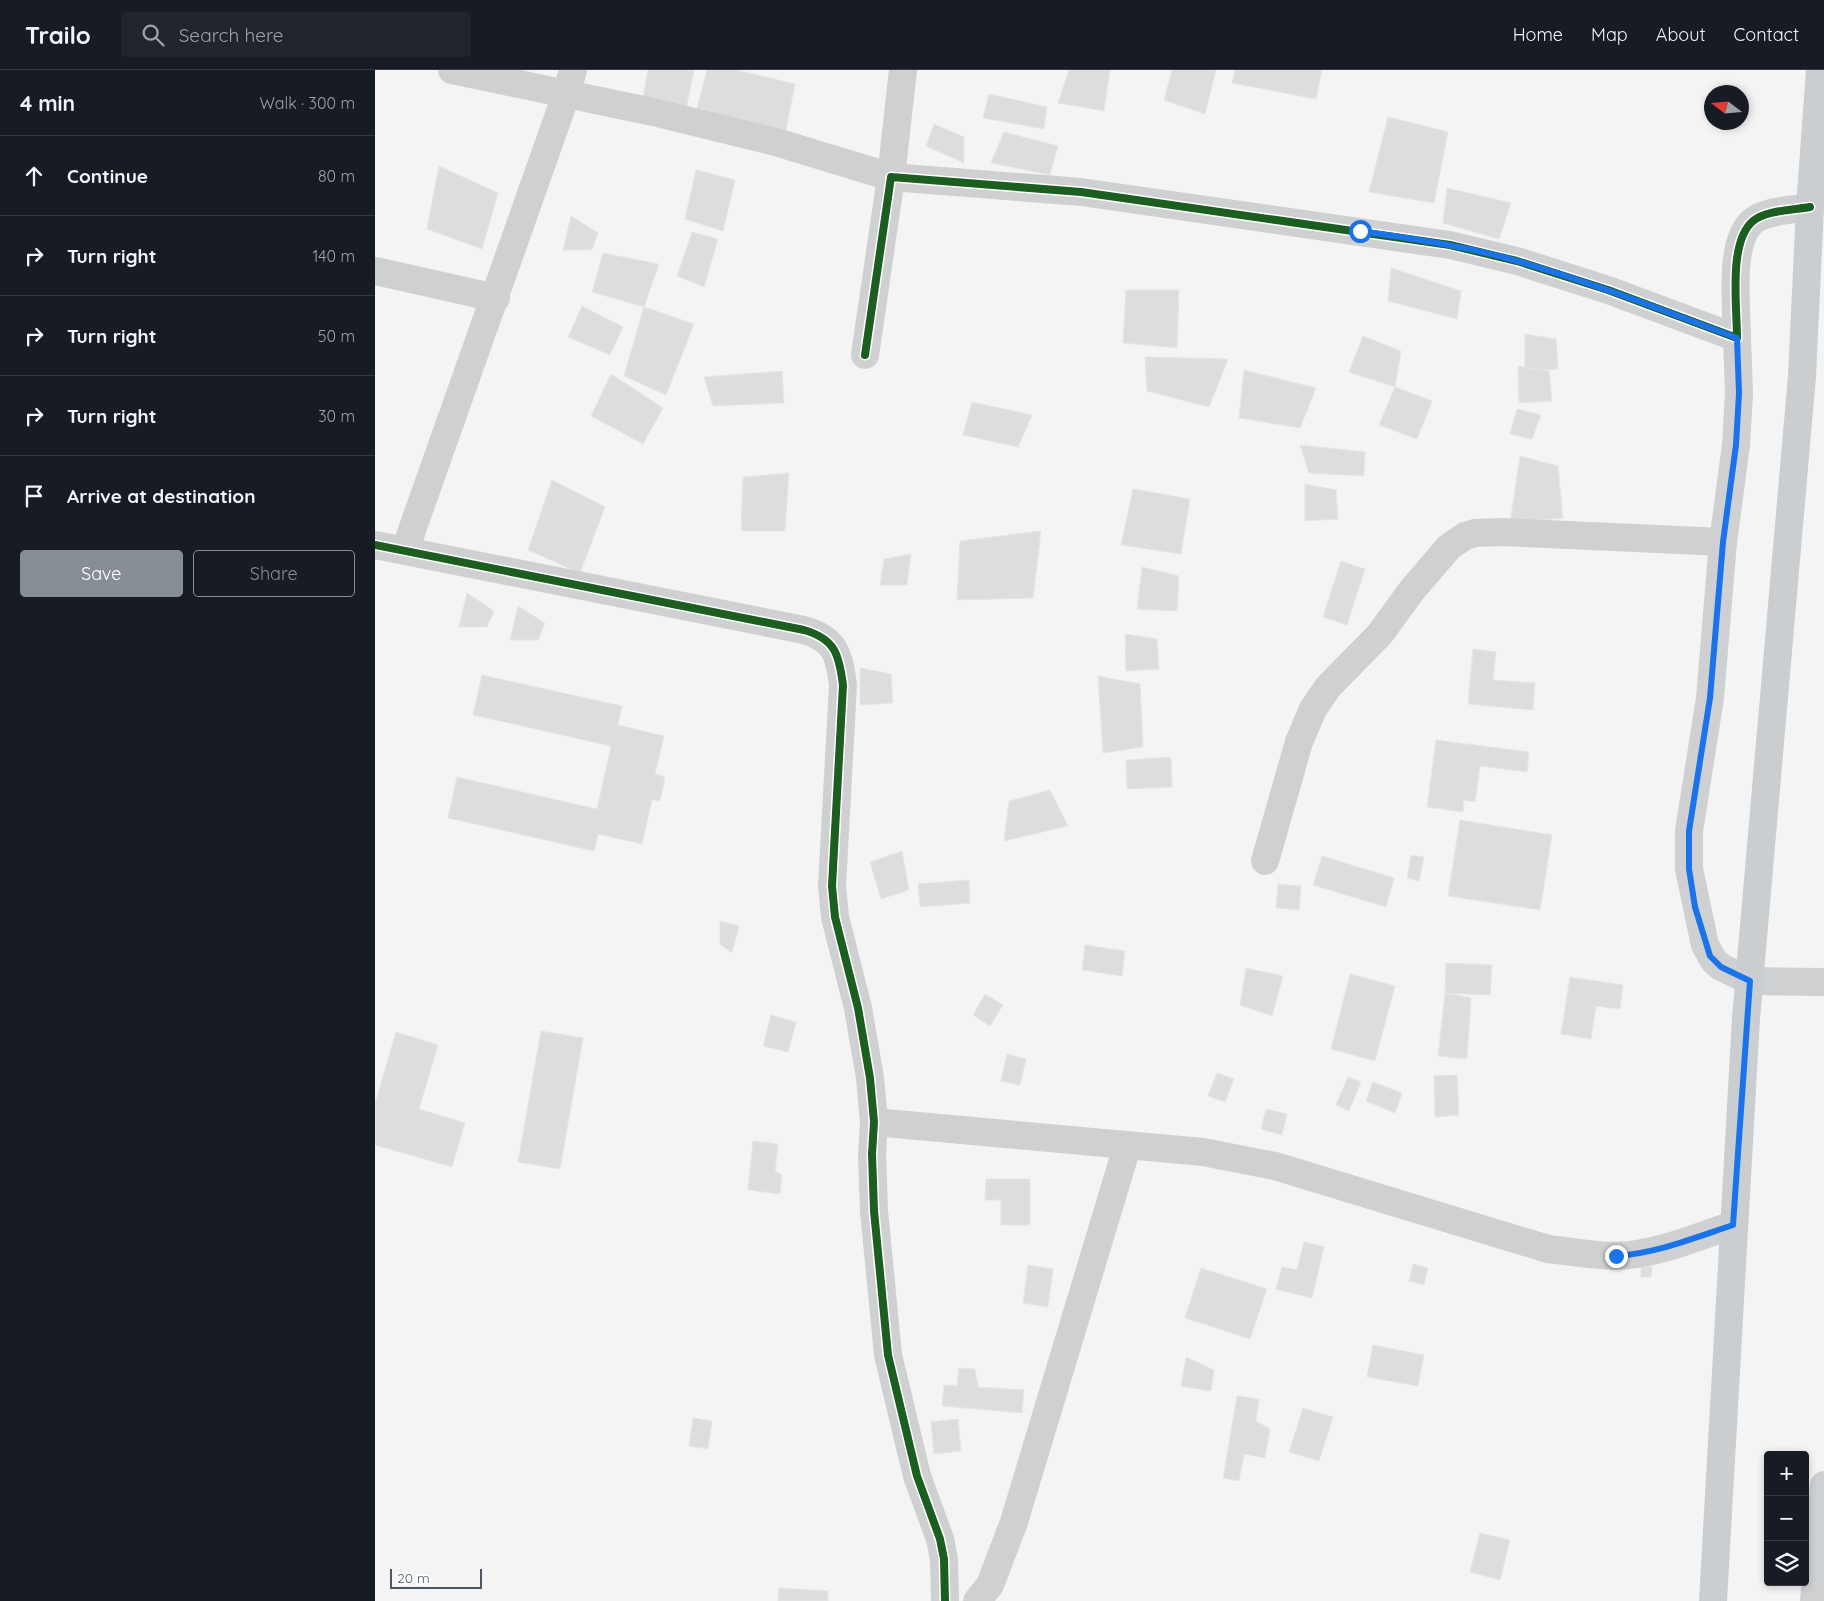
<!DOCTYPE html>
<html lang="en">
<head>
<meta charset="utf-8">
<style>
  :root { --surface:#171b24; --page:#20242c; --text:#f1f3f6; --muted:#9ea1a6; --line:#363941; --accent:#868d94 }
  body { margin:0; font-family:Quicksand,sans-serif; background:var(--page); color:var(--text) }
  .controls { position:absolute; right:15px; bottom:15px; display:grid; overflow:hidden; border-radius:5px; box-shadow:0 2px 8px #0003 }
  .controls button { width:45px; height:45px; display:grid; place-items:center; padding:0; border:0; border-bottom:1px solid var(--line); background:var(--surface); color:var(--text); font:25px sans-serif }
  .compass { position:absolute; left:1329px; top:15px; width:45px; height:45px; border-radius:50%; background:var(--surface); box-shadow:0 2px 8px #0003; rotate:286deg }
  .scale { position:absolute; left:15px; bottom:12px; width:92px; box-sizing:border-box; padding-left:5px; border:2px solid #4a5661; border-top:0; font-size:14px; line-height:18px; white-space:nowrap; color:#4a5661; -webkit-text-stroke:4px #fff; paint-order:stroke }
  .stop { position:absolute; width:15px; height:15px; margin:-11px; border:4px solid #1a73e8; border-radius:50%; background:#fff }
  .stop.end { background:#1a73e8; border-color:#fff; box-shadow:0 1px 5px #0008 }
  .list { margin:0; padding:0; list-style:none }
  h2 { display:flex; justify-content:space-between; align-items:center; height:65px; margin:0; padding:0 20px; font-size:21px }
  h2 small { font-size:16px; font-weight:400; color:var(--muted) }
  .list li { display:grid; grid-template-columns:32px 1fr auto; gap:15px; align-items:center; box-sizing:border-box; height:80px; padding:0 20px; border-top:1px solid var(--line) }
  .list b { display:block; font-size:19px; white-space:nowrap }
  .list em { font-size:16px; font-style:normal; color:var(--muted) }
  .actions { display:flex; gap:10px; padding:15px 20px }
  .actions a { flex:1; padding:11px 0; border:1px solid var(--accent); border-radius:5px; text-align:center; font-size:18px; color:var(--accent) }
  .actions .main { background:var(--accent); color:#fff }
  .icon { flex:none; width:28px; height:28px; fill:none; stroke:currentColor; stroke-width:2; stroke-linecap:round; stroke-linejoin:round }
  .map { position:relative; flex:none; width:1449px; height:1531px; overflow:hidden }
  header { display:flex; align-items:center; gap:30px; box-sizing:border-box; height:70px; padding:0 25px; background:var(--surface); border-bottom:1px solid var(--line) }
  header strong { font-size:24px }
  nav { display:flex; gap:28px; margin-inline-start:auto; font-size:18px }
  .search { width:350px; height:45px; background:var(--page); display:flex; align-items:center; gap:12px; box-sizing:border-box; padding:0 18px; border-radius:5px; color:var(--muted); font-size:19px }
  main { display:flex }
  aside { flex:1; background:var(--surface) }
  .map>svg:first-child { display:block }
  .building { fill:#ddddde; stroke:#e5e6e7 }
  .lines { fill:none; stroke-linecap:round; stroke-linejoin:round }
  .minor { stroke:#ced0d2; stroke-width:28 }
  .major { stroke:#caced1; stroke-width:28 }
  .cycleway-casing { stroke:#fff; stroke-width:11 }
  .cycleway { stroke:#1b5e20; stroke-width:8 }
  .route { stroke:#1a73e8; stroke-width:6 }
</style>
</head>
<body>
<header>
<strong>Trailo</strong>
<div class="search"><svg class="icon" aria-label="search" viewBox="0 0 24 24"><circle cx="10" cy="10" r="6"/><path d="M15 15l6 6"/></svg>Search here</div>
<nav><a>Home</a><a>Map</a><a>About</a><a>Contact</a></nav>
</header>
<main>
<aside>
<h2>4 min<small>Walk · 300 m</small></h2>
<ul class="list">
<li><svg class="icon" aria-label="ahead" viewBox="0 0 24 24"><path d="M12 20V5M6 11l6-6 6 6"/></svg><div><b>Continue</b></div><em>80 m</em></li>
<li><svg class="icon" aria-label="right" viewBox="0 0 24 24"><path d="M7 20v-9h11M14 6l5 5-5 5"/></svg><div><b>Turn right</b></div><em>140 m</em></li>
<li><svg class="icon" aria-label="right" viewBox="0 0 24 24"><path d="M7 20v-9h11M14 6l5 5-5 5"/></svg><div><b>Turn right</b></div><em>50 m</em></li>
<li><svg class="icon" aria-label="right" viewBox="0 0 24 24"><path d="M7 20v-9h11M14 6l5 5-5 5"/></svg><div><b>Turn right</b></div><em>30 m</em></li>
<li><svg class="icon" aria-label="arrive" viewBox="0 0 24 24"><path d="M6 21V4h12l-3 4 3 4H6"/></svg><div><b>Arrive at destination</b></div></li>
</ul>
<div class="actions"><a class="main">Save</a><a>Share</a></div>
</aside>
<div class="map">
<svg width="1449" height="1531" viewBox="0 0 1449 1531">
  <rect width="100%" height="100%" fill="#f4f4f4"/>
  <!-- building -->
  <g class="building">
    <polygon points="273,0 319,0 311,40 268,27"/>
    <polygon points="332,0 362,0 420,14 411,60 321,42"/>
    <polygon points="694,0 735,0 729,41 683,33"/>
    <polygon points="797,0 841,0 830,44 789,30"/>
    <polygon points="860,0 947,0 941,29 857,13"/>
    <polygon points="614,24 672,37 669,59 608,48"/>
    <polygon points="1013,47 1073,62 1059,133 994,122"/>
    <polygon points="559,54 589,67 589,93 551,76"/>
    <polygon points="629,62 683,76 675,105 616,93"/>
    <polygon points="64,96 123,123 107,179 52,159"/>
    <polygon points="321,100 360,110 348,161 310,149"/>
    <polygon points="1072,118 1136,133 1124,169 1068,153"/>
    <polygon points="196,146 223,163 217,180 188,180"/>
    <polygon points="317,162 343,169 329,217 302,206"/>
    <polygon points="228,183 284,194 269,237 217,222"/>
    <polygon points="1016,198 1086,221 1082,249 1013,231"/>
    <polygon points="751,220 804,220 802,278 748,273"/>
    <polygon points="207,236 248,257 235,285 193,267"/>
    <polygon points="269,237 319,254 291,325 249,306"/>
    <polygon points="1150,264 1181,269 1183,299 1150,301"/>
    <polygon points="988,266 1026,281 1020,317 974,302"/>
    <polygon points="770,287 853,289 834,337 772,321"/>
    <polygon points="1143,296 1174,301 1177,331 1144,333"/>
    <polygon points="869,300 941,318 925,358 864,348"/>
    <polygon points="407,301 409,333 338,336 329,307"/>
    <polygon points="236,304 288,338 268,374 216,346"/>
    <polygon points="1020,317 1057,331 1042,369 1004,355"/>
    <polygon points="597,332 657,345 643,377 588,365"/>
    <polygon points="1142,339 1166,345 1157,369 1135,364"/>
    <polygon points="925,375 990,382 989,406 934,403"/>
    <polygon points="1145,386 1183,396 1188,448 1135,453"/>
    <polygon points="414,403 410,461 366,461 368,407"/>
    <polygon points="177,410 230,437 205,503 153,480"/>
    <polygon points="930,414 961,420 963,449 930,451"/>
    <polygon points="758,419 815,429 806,484 746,475"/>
    <polygon points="666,461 658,528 582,530 585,471"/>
    <polygon points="536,484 532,515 505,515 509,489"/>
    <polygon points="966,491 990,499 972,555 948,547"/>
    <polygon points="767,497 804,506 802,541 762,539"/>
    <polygon points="92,523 119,541 112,557 84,557"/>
    <polygon points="143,536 170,553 163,570 135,570"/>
    <polygon points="750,564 782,569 784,599 751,601"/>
    <polygon points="1098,579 1121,582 1118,610 1160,613 1158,640 1093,634"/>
    <polygon points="485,598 516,604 518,633 485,635"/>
    <polygon points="107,605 247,636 243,655 289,666 280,704 290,707 285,731 277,730 267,774 223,764 219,781 73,748 82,707 222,739 236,676 98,645"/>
    <polygon points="723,606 765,614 768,677 728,683"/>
    <polygon points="1061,670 1154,682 1152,702 1105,696 1100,732 1089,730 1088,742 1052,737"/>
    <polygon points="796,687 797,717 752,719 751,690"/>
    <polygon points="675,720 693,756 629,771 634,731"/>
    <polygon points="1085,750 1177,765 1165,840 1073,826"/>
    <polygon points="527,781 534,820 506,829 495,792"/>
    <polygon points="1036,785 1049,787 1044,811 1032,808"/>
    <polygon points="947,786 1019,808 1011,837 938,815"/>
    <polygon points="594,810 595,833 545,837 543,814"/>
    <polygon points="903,814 926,816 924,840 901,838"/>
    <polygon points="345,851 364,856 357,883 345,874"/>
    <polygon points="710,875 750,881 747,906 707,900"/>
    <polygon points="1071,893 1117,895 1115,925 1070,923"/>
    <polygon points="871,898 908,906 897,946 865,935"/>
    <polygon points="975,904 1020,916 1000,991 956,979"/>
    <polygon points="1195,907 1248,915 1245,939 1221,936 1216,969 1186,964"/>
    <polygon points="1070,923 1096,928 1092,989 1063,986"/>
    <polygon points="610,924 628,935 615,956 598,945"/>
    <polygon points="396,945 421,952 413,982 388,976"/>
    <polygon points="166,961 208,968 185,1099 143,1092"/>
    <polygon points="21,962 63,975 44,1039 90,1053 77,1097 0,1075 0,1034"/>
    <polygon points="632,984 651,989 645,1015 626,1011"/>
    <polygon points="842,1003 859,1009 850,1032 833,1026"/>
    <polygon points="1082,1005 1084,1045 1060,1047 1059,1006"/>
    <polygon points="973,1007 986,1012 974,1041 961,1035"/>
    <polygon points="998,1012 1027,1023 1020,1043 991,1031"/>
    <polygon points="891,1039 912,1044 907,1065 886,1059"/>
    <polygon points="378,1071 403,1074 400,1101 407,1105 405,1124 373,1120"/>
    <polygon points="611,1109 655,1109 655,1155 626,1155 626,1130 610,1130"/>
    <polygon points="929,1172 949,1177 937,1228 901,1219 907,1197 922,1200"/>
    <polygon points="1038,1194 1053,1198 1049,1215 1034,1211"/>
    <polygon points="653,1195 678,1199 673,1237 648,1233"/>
    <polygon points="1266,1197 1277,1197 1276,1207 1266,1207"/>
    <polygon points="826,1198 892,1219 875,1269 810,1248"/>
    <polygon points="998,1275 1049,1285 1043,1316 992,1307"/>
    <polygon points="811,1287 839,1300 836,1321 806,1316"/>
    <polygon points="584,1298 600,1299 603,1317 649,1320 647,1343 567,1336 569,1315 582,1316"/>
    <polygon points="862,1326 884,1329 881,1351 895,1359 890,1388 869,1384 864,1411 848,1408"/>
    <polygon points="928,1338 958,1347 944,1391 914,1382"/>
    <polygon points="318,1348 337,1351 333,1379 314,1376"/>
    <polygon points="583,1349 586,1381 559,1384 556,1352"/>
    <polygon points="1105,1463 1135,1470 1125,1510 1095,1502"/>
    <polygon points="404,1518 453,1521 453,1531 403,1531"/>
  </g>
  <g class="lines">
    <!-- minor -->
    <g class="minor">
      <polyline points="77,0 278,42 401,72 516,107 528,0"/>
      <polyline points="0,201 121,228"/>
      <polyline points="1362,268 1364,323 1361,375 1348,472 1335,628 1314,761 1314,799 1330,875 1339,891 1346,897 1375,911 1449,912"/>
      <path d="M490,285L516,107L706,122L1075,175L1142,191L1233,220L1362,268C1362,237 1353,172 1378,151C1391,140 1419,140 1435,137"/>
      <path d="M0,475L429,560C460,569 464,584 468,615L457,816L460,847L483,938L495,1008L499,1052L497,1084L499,1141L513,1285L542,1406L565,1469L569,1489L570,1531"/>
      <polyline points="30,480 191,25 198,0"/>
      <polyline points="890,791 924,672 938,639 953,617 1005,564 1037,520 1074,477 1090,466 1100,463 1128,462 1348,472"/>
      <path d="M499,1052L828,1082L900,1096L1173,1179C1202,1182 1233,1189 1262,1184C1295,1179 1327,1165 1358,1155"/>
      <polyline points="602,1531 615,1515 639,1452 752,1077"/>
      <polyline points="1439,1531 1449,1415"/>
    </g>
    <!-- major -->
    <polyline class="major" points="1338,1531 1371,948 1427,306 1435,137 1445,0"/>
    <defs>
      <g id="cycleway">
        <path d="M490,285L516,107L706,122L1075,175L1142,191L1233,220L1362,268C1362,237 1353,172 1378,151C1391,140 1419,140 1435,137"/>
        <path d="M0,475L429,560C460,569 464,584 468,615L457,816L460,847L483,938L495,1008L499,1052L497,1084L499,1141L513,1285L542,1406L565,1469L569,1489L570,1531"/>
      </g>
    </defs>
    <!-- cycleway casing -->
    <use href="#cycleway" class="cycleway-casing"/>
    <!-- cycleway -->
    <use href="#cycleway" class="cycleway"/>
  </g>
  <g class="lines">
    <!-- route -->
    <path class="route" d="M985,161C1038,169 1091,176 1142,191C1216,212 1289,241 1362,268L1364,323L1361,375L1348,472L1335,628L1314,761V799L1320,837L1335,886L1346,897L1375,911L1358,1155C1319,1168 1282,1183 1241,1186"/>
  </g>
</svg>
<div class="controls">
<button>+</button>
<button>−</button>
<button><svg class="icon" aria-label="layers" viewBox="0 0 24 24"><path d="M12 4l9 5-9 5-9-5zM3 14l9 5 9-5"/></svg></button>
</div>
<svg class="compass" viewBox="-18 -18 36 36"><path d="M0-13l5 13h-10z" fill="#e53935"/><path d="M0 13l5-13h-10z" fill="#9ea1a6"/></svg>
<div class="scale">20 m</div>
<div class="stop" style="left:985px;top:161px"></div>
<div class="stop end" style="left:1241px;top:1186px"></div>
</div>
</main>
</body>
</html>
